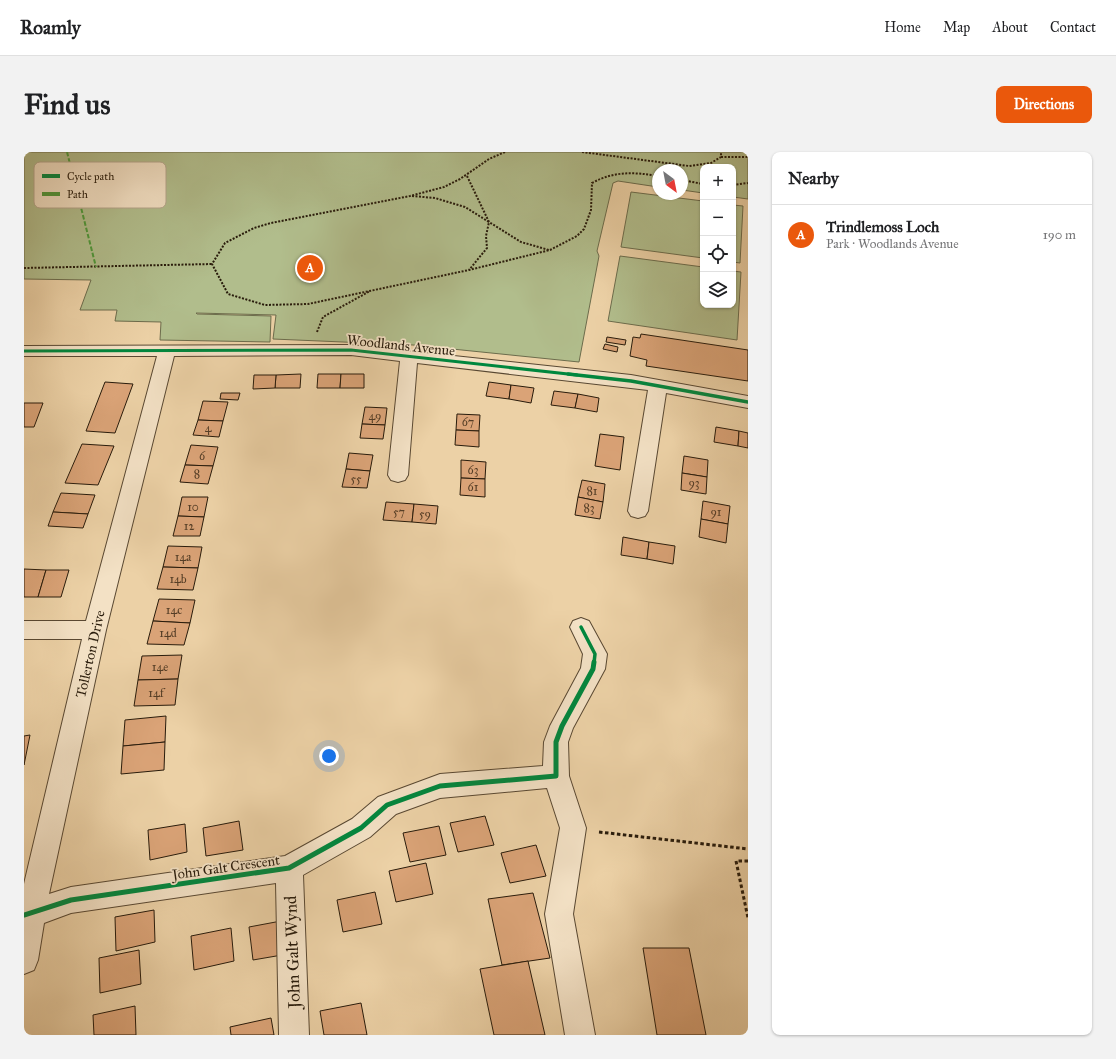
<!DOCTYPE html>
<html lang="en">
<head>
<meta charset="utf-8">
<style>
  :root { --surface:#fff; --page:#f2f2f2; --text:#202124; --muted:#757577; --line:#e0e0e0; --accent:#ea580c }
  body { margin:0; font-family:"IM FELL Great Primer",serif; background:var(--page); color:var(--text) }
  .controls { position:absolute; right:12px; top:12px; display:grid; overflow:hidden; border-radius:8px; box-shadow:0 1px 3px #0004 }
  .controls button { width:36px; height:36px; display:grid; place-items:center; padding:0; border:0; border-bottom:1px solid var(--line); background:var(--surface); color:var(--text); font:20px sans-serif }
  .compass { position:absolute; left:628px; top:12px; width:36px; height:36px; border-radius:50%; background:var(--surface); box-shadow:0 1px 3px #0004; rotate:148deg }
  .you { position:absolute; left:305px; top:604px; width:14px; height:14px; margin:-10px; border:3px solid #fff; border-radius:50%; background:#1a73e8; box-shadow:0 0 0 6px #1a73e833 }
  .badge { display:grid; place-items:center; width:26px; height:26px; border-radius:50%; background:var(--accent); color:#fff; font-size:13px; font-weight:700 }
  .pin { position:absolute; translate:-50% -50%; border:2px solid #fff; box-shadow:0 1px 4px #0006 }
  .list { margin:0; padding:0; list-style:none }
  h2 { display:flex; justify-content:space-between; align-items:center; height:52px; margin:0; padding:0 16px; font-size:17px }
  h2 small { font-size:13px; font-weight:400; color:var(--muted) }
  .list li { display:grid; grid-template-columns:26px 1fr auto; gap:12px; align-items:center; box-sizing:border-box; height:60px; padding:0 16px; border-top:1px solid var(--line) }
  .list b { display:block; font-size:15px; white-space:nowrap }
  .list p { margin:0; font-size:13px; white-space:nowrap; color:var(--muted) }
  .list em { font-size:13px; font-style:normal; color:var(--muted) }
  .icon { flex:none; width:22px; height:22px; fill:none; stroke:currentColor; stroke-width:2; stroke-linecap:round; stroke-linejoin:round }
  .map { position:relative; flex:none; width:724px; height:883px; overflow:hidden; border-radius:8px }
  header { display:flex; align-items:center; gap:24px; box-sizing:border-box; height:56px; padding:0 20px; background:var(--surface); border-bottom:1px solid var(--line) }
  header strong { font-size:19px }
  nav { display:flex; gap:22px; margin-inline-start:auto; font-size:14px }
  .intro { display:flex; align-items:center; justify-content:space-between; box-sizing:border-box; height:96px; padding:0 24px }
  h1 { margin:0; font-size:28px }
  .button { padding:10px 18px; border-radius:8px; background:var(--accent); color:#fff; font-size:14px; font-weight:700 }
  main { display:flex; gap:24px; padding:0 24px }
  aside { flex:1; background:var(--surface); border-radius:8px; box-shadow:0 1px 3px #0004 }
  .map>svg:first-child { display:block }
  .green { fill:#b1bd8c; stroke:#6c6c4c }
  .building { fill:#daa377; stroke:#281b0b }
  .lines { fill:none; stroke-linecap:round; stroke-linejoin:round }
  .minor-casing { stroke:#594832; stroke-width:2 }
  .path-far1 { stroke:#281b0b; stroke-width:2; stroke-dasharray:2 1.5; stroke-linecap:butt }
  .path { stroke:#281b0b; stroke-width:3; stroke-dasharray:3.5 2.5; stroke-linecap:butt }
  .minor { fill:#f3e1c5; fill-rule:evenodd }
  .quiet { stroke:#4e993b; stroke-width:2; stroke-dasharray:4.5 2; stroke-linecap:butt }
  .cycleway-far2-casing { stroke:#f3e1c5; stroke-width:5 }
  .cycleway-far1-casing { stroke:#f3e1c5; stroke-width:6 }
  .cycleway-casing { stroke:#f3e1c5; stroke-width:8 }
  .cycleway-far2 { stroke:#00873e; stroke-width:3 }
  .cycleway-far1 { stroke:#00873e; stroke-width:3.5 }
  .cycleway { stroke:#00873e; stroke-width:5 }
  .labels { text-anchor:middle; stroke-width:3.5; stroke-linejoin:round; paint-order:stroke }
  .number-label { font-size:12px; fill:#543d26 }
  .street-label { font-size:14px; fill:#281b0b; stroke:#f3e1c5 }
  .near-street-label { font-size:17px; fill:#281b0b; stroke:#f3e1c5 }
  .key { fill:#f3e1c5; stroke:#b6a68d; stroke-width:1 }
  .key-label { font-size:11px; fill:#281b0b }
</style>
</head>
<body>
<header>
<strong>Roamly</strong>
<nav><a>Home</a><a>Map</a><a>About</a><a>Contact</a></nav>
</header>
<div class="intro"><h1>Find us</h1><a class="button">Directions</a></div>
<main>
<div class="map">
<svg width="724" height="883" viewBox="0 0 724 883">
  <rect width="100%" height="100%" fill="#ecd1a6"/>
  <filter id="stains"><feTurbulence type="fractalNoise" baseFrequency=".005" numOctaves="4"/><feColorMatrix values="0 0 0 0 .2 0 0 0 0 .09 0 0 0 0 .02 0 0 0 .5 -.17"/></filter>
  <radialGradient id="worn" r=".72"><stop offset=".6" stop-color="#630" stop-opacity="0"/><stop offset="1" stop-color="#630" stop-opacity=".3"/></radialGradient>
  <!-- green -->
  <g class="green">
    <polygon points="0,0 724,0 724,47 709,45 709,15 679,15 679,41 658,38 658,18 634,18 634,35 594,29 589,31 573,99 575,104 555,210 389,193 249,187 252,163 172,161 173,162 247,164 246,190 136,188 137,170 91,169 93,158 56,158 67,128 0,127"/>
    <polygon points="607,40 679,49 679,106 597,95"/>
    <polygon points="709,53 719,54 716,111 709,110"/>
    <polygon points="596,104 679,115 679,153 709,153 709,119 717,120 713,188 584,169"/>
  </g>
  <!-- building -->
  <g class="building">
    <polygon points="617,182 724,198 724,229 622,214 623,208 606,204 609,185 616,186"/>
    <polygon points="583,185 602,188 601,193 582,190"/>
    <polygon points="581,192 594,195 593,200 579,197"/>
    <polygon points="277,222 276,236 251,236 252,223"/>
    <polygon points="294,222 317,222 316,236 293,236"/>
    <polygon points="317,222 340,222 340,236 316,236"/>
    <polygon points="230,223 252,223 251,236 229,237"/>
    <polygon points="81,230 109,232 91,281 62,279"/>
    <polygon points="465,230 487,233 485,247 462,244"/>
    <polygon points="487,233 510,236 507,251 485,247"/>
    <polygon points="530,239 554,242 551,256 527,253"/>
    <polygon points="197,241 216,241 214,248 196,247"/>
    <polygon points="554,242 575,246 573,260 551,256"/>
    <polygon points="179,249 204,250 199,269 174,268"/>
    <polygon points="0,251 19,251 10,275 0,275"/>
    <polygon points="341,255 363,256 361,273 338,272"/>
    <polygon points="433,262 456,263 455,279 432,278"/>
    <polygon points="174,268 199,269 195,285 169,283"/>
    <polygon points="338,272 361,273 359,287 336,286"/>
    <polygon points="692,275 715,279 714,294 690,290"/>
    <polygon points="432,278 455,279 455,295 431,293"/>
    <polygon points="715,279 724,281 724,296 714,294"/>
    <polygon points="576,282 600,285 596,318 571,314"/>
    <polygon points="58,292 90,294 74,333 41,331"/>
    <polygon points="167,293 194,295 189,314 161,313"/>
    <polygon points="325,301 349,303 346,319 322,317"/>
    <polygon points="660,304 684,308 683,325 658,321"/>
    <polygon points="437,308 462,310 461,327 437,326"/>
    <polygon points="161,313 189,314 184,332 156,330"/>
    <polygon points="322,317 346,319 343,336 318,335"/>
    <polygon points="658,321 683,325 682,342 657,338"/>
    <polygon points="437,326 461,327 461,345 436,343"/>
    <polygon points="558,328 581,332 579,350 554,345"/>
    <polygon points="37,341 71,343 64,362 29,360"/>
    <polygon points="158,345 184,345 180,365 154,364"/>
    <polygon points="554,345 579,350 576,367 551,363"/>
    <polygon points="679,349 706,354 704,372 677,367"/>
    <polygon points="362,350 390,352 388,370 359,368"/>
    <polygon points="390,352 414,354 412,372 388,370"/>
    <polygon points="29,360 64,362 59,376 24,374"/>
    <polygon points="154,364 180,365 176,384 149,384"/>
    <polygon points="677,367 704,372 702,391 675,385"/>
    <polygon points="599,385 625,390 623,407 597,403"/>
    <polygon points="625,390 651,394 649,412 623,407"/>
    <polygon points="144,394 178,395 174,416 139,415"/>
    <polygon points="139,415 174,416 169,438 133,437"/>
    <polygon points="0,417 22,418 14,445 0,445"/>
    <polygon points="22,418 45,418 37,445 14,445"/>
    <polygon points="135,447 171,448 166,471 129,469"/>
    <polygon points="129,469 166,471 160,493 123,492"/>
    <polygon points="158,503 154,527 114,528 118,504"/>
    <polygon points="154,527 151,553 110,554 114,528"/>
    <polygon points="142,564 141,590 99,594 101,568"/>
    <polygon points="6,583 0,613 0,584"/>
    <polygon points="141,590 140,618 97,622 99,594"/>
    <polygon points="461,664 470,693 434,700 426,671"/>
    <polygon points="215,669 219,698 182,704 179,676"/>
    <polygon points="161,672 163,700 126,708 124,678"/>
    <polygon points="415,674 422,703 386,710 379,681"/>
    <polygon points="512,693 522,724 486,731 477,701"/>
    <polygon points="402,711 409,742 372,750 365,719"/>
    <polygon points="351,740 358,772 319,780 313,748"/>
    <polygon points="509,741 526,806 478,813 464,747"/>
    <polygon points="130,758 131,790 92,799 91,765"/>
    <polygon points="257,769 258,803 229,808 225,775"/>
    <polygon points="207,776 210,809 170,818 167,784"/>
    <polygon points="619,796 665,796 682,883 633,883"/>
    <polygon points="115,798 117,832 76,841 75,806"/>
    <polygon points="504,809 521,883 470,883 456,817"/>
    <polygon points="337,851 343,883 300,883 296,859"/>
    <polygon points="111,854 112,883 70,883 69,863"/>
    <polygon points="247,866 250,883 207,883 206,875"/>
  </g>
  <g class="lines">
    <defs>
      <polygon id="minor" points="327,193 607,223 724,244 724,256 642,241 624,359 621,364 614,366 607,364 604,359 624,238 393,211 384,323 381,328 374,330 367,328 364,323 376,209 327,203 150,204 82,478 25,742 47,735 261,704 328,667 354,645 416,622 519,614 520,590 526,574 557,516 559,502 546,475 549,469 557,466 565,469 583,502 581,517 549,576 544,590 545,624 562,676 549,762 571,883 541,883 521,762 536,676 523,636 416,646 372,662 346,685 279,723 285,883 255,883 252,731 47,761 20,771 14,808 10,818 0,822 0,732 58,487 0,487 0,469 62,469 133,204 0,204 0,194"/>
    </defs>
    <!-- minor casing -->
    <use href="#minor" class="minor-casing"/>
    <!-- path-far1 -->
    <g class="path-far1">
      <path d="M481,0L465,7L436,27L420,35L386,44L247,71L230,76L201,91L188,112L204,142L241,153L284,152L445,118L526,98L553,84L560,77L567,58L568,31C590,19 610,20 634,24"/>
      <polyline points="558,0 665,14 687,11 697,5 697,0"/>
      <polyline points="697,5 724,5"/>
      <polyline points="443,24 465,70 497,90 525,98"/>
      <polyline points="658,28 679,32"/>
      <polyline points="709,33 724,31"/>
      <polyline points="388,44 411,46 441,55 465,70 462,84 463,96 445,118"/>
      <polyline points="0,116 188,112"/>
      <polyline points="293,180 299,165 346,139"/>
    </g>
    <!-- path -->
    <g class="path">
      <polyline points="575,680 724,697"/>
      <polyline points="724,709 712,709 724,766"/>
    </g>
    <!-- minor -->
    <use href="#minor" class="minor"/>
    <!-- quiet -->
    <polyline class="quiet" points="43,0 72,115"/>
    <defs>
      <polyline id="cycleway-far2" points="0,199 327,198 553,223"/>
      <g id="cycleway-far1">
        <polyline points="544,222 607,229 724,250"/>
        <polyline points="557,475 571,502 570,511"/>
      </g>
      <polyline id="cycleway" points="0,763 47,748 265,716 337,676 363,653 416,634 532,624 532,590 538,574 569,517 570,510"/>
    </defs>
    <!-- cycleway-far2 casing -->
    <use href="#cycleway-far2" class="cycleway-far2-casing"/>
    <!-- cycleway-far1 casing -->
    <use href="#cycleway-far1" class="cycleway-far1-casing"/>
    <!-- cycleway casing -->
    <use href="#cycleway" class="cycleway-casing"/>
    <!-- cycleway-far2 -->
    <use href="#cycleway-far2" class="cycleway-far2"/>
    <!-- cycleway-far1 -->
    <use href="#cycleway-far1" class="cycleway-far1"/>
    <!-- cycleway -->
    <use href="#cycleway" class="cycleway"/>
  </g>
  <g class="labels">
    <!-- number labels -->
    <g class="number-label">
      <text x="351" y="268">49</text>
      <text x="444" y="274">67</text>
      <text x="184" y="280">4</text>
      <text x="178" y="308">6</text>
      <text x="449" y="322">63</text>
      <text x="173" y="326">8</text>
      <text x="332" y="331">55</text>
      <text x="670" y="335">93</text>
      <text x="449" y="339">61</text>
      <text x="568" y="343">81</text>
      <text x="169" y="359">10</text>
      <text x="565" y="360">83</text>
      <text x="375" y="364">57</text>
      <text x="692" y="364">91</text>
      <text x="401" y="366">59</text>
      <text x="165" y="378">12</text>
      <text x="159" y="409">14a</text>
      <text x="154" y="431">14b</text>
      <text x="150" y="462">14c</text>
      <text x="144" y="485">14d</text>
      <text x="136" y="519">14e</text>
      <text x="132" y="545">14f</text>
    </g>
    <!-- street labels -->
    <g class="street-label">
      <text transform="translate(377 193) rotate(6)" y="5">Woodlands Avenue</text>
      <text transform="translate(66 502) rotate(-77)" y="5">Tollerton Drive</text>
      <text transform="translate(202 715) rotate(-8)" y="5">John Galt Crescent</text>
    </g>
    <!-- near-street labels -->
    <g class="near-street-label">
      <text transform="translate(268 800) rotate(-92)" y="6">John Galt Wynd</text>
    </g>
  </g>
  <!-- legend -->
  <rect x="10" y="10" width="132" height="46" rx="6" class="key"/>
  <rect x="18" y="22" width="18" height="4" fill="#00873e"/>
  <rect x="18" y="40" width="18" height="4" fill="#4e993b"/>
  <g class="key-label">
    <text x="43" y="28">Cycle path</text>
    <text x="43" y="46">Path</text>
  </g>
  <rect width="100%" height="100%" filter="url(#stains)"/>
  <rect width="100%" height="100%" fill="url(#worn)"/>
</svg>
<div class="controls">
<button>+</button>
<button>−</button>
<button><svg class="icon" aria-label="locate" viewBox="0 0 24 24"><circle cx="12" cy="12" r="6"/><path d="M12 2v4M12 18v4M2 12h4M18 12h4"/></svg></button>
<button><svg class="icon" aria-label="layers" viewBox="0 0 24 24"><path d="M12 4l9 5-9 5-9-5zM3 14l9 5 9-5"/></svg></button>
</div>
<svg class="compass" viewBox="-18 -18 36 36"><path d="M0-13l5 13h-10z" fill="#e53935"/><path d="M0 13l5-13h-10z" fill="#757577"/></svg>
<div class="you"></div>
<div class="pin badge" style="left:286px;top:116px">A</div>
</div>
<aside>
<h2>Nearby<small></small></h2>
<ul class="list">
<li><span class="badge">A</span><div><b>Trindlemoss Loch</b><p>Park · Woodlands Avenue</p></div><em>190 m</em></li>
</ul>
</aside>
</main>
</body>
</html>
